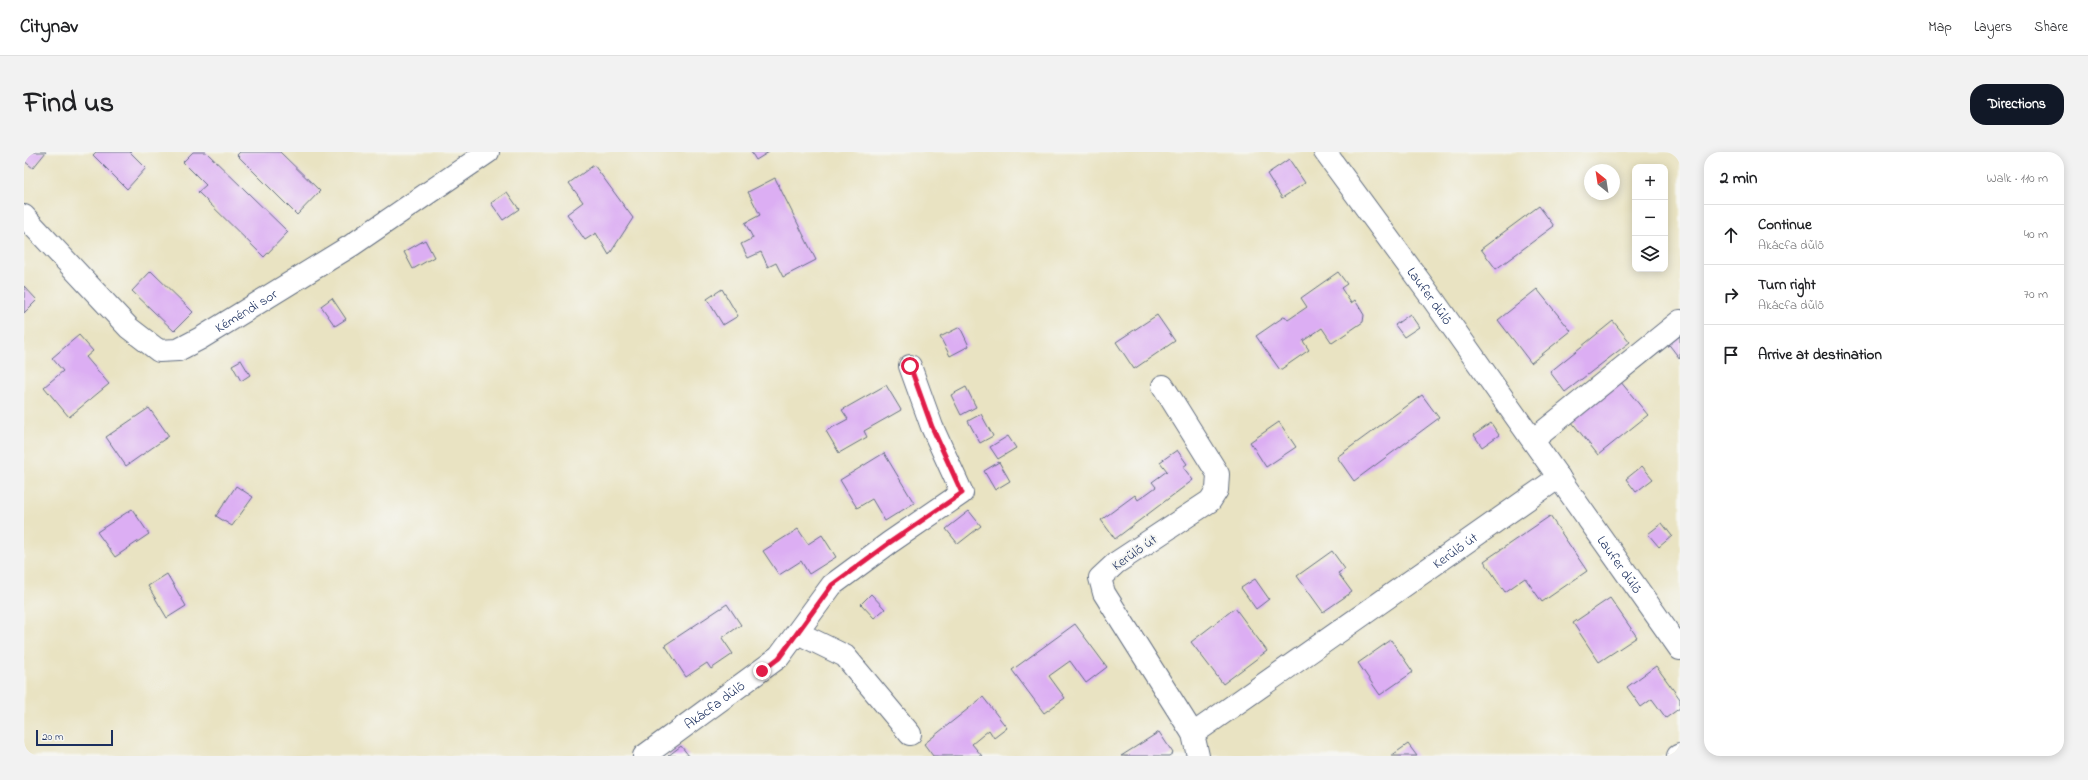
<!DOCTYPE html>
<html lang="en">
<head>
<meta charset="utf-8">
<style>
  :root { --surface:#fff; --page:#f2f2f2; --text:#202124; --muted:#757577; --line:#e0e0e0; --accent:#111827 }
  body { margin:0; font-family:"Indie Flower",sans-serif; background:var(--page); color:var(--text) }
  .controls { position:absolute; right:12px; top:12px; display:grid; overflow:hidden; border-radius:8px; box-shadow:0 2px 10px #0003 }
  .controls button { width:36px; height:36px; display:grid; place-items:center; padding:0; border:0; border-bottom:1px solid var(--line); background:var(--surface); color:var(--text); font:20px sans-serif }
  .compass { position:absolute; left:1560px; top:12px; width:36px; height:36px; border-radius:50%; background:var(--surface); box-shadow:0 2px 10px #0003; rotate:330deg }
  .scale { position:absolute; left:12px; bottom:10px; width:77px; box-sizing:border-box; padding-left:4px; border:2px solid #1b2f5e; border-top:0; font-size:11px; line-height:14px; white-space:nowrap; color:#1b2f5e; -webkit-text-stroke:3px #f6f6f2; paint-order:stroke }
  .stop { position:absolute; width:12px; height:12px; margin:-9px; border:3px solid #e11d48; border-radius:50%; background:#fff }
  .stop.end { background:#e11d48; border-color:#fff; box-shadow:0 1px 4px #0008 }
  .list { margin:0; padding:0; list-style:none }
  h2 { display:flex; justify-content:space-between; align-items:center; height:52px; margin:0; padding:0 16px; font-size:17px }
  h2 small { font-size:13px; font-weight:400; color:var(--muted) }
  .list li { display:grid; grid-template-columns:26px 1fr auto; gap:12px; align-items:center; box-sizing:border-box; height:60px; padding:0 16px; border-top:1px solid var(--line) }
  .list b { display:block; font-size:15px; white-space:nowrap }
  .list p { margin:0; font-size:13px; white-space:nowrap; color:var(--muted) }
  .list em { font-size:13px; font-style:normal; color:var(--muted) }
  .icon { flex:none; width:22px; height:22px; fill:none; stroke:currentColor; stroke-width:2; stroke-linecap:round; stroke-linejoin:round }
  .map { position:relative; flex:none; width:1656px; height:604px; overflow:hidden; border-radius:16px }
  header { display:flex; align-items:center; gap:24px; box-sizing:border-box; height:56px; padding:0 20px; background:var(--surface); border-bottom:1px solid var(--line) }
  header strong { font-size:19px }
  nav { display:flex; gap:22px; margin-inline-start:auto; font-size:14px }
  .intro { display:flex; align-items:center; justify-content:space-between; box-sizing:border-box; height:96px; padding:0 24px }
  h1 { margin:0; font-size:28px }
  .button { padding:10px 18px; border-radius:16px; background:var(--accent); color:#fff; font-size:14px; font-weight:700 }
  main { display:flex; gap:24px; padding:0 24px }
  aside { flex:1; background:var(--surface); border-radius:16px; box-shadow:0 2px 10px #0003 }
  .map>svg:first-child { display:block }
  .building { fill:#dcaef3 }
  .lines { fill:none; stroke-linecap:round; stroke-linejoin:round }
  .minor-casing { stroke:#636e81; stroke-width:24 }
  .minor { stroke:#fff; stroke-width:22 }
  .route { stroke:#e11d48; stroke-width:5 }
  .labels { text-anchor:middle; stroke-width:4; stroke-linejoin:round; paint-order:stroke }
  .street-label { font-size:14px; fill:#1b2f5e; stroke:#f6f6f2 }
</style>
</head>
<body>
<header>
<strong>Citynav</strong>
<nav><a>Map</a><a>Layers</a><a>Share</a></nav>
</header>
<div class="intro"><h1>Find us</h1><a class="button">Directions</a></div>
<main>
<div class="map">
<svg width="1656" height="604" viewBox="0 0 1656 604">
  <rect width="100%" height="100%" fill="#f6f6f2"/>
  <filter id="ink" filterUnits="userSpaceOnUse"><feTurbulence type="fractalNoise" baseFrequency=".025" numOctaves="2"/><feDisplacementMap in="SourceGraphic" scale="8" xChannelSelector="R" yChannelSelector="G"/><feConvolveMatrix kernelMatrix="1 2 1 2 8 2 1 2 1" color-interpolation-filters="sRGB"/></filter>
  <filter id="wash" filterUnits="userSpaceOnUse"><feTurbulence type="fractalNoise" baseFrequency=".012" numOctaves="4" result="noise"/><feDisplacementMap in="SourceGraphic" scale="16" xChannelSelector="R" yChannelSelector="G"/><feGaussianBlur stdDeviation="0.9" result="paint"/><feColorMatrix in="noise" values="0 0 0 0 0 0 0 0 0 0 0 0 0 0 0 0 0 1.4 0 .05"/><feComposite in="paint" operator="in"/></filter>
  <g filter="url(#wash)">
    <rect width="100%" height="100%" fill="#e9e3c2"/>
    <g id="blocks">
      <!-- building -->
      <g class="building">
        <polygon points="0,0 22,0 9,16 0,9"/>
        <polygon points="72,0 106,0 122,16 103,37 69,3"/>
        <polygon points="169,0 182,0 264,80 240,105 174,40 182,33 159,10"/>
        <polygon points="216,0 256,0 296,39 273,63 213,3"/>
        <polygon points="727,0 745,0 732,8"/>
        <polygon points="1265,7 1281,31 1258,46 1243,22"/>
        <polygon points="570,13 609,66 585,103 572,81 561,88 543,62 559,50 545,31"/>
        <polygon points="751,26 792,108 759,125 752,111 744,115 737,100 724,106 717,92 729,86 721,71 736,63 724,40"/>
        <polygon points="483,40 495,57 479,68 467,51"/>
        <polygon points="1515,54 1530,74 1472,117 1457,97"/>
        <polygon points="401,88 410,105 389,117 380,100"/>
        <polygon points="127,119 169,160 150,179 108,139"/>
        <polygon points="1314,120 1323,132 1317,136 1327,151 1331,148 1340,163 1339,170 1308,191 1298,176 1279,189 1285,198 1256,218 1232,184 1261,164 1264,168 1283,155 1277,146"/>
        <polygon points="0,134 13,148 0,161"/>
        <polygon points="698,137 714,164 699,173 683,147"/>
        <polygon points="1513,137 1547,179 1507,211 1474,168"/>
        <polygon points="308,146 322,167 311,174 297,154"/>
        <polygon points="1386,162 1395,175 1380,185 1371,173"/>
        <polygon points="1133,163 1151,189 1110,217 1092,190"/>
        <polygon points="1589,169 1606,190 1541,240 1526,220"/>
        <polygon points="936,175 945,194 926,204 916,185"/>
        <polygon points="1656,179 1656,207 1643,190"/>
        <polygon points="55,183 69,199 62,205 85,232 45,265 20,235 39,219 28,206"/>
        <polygon points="217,208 226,223 217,229 208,213"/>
        <polygon points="1596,229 1624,263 1574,303 1547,269"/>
        <polygon points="862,233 877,258 840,279 843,285 815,301 802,279 824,267 818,258"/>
        <polygon points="942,235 952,255 937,263 927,243"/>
        <polygon points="1398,243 1415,266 1330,329 1313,305"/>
        <polygon points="125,256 145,284 102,314 82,285"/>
        <polygon points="957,262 969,284 956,291 944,269"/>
        <polygon points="1255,270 1272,295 1242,315 1226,290"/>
        <polygon points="1467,271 1475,283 1458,295 1450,283"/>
        <polygon points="984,284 992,296 974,307 966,295"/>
        <polygon points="1153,298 1163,312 1159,315 1169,328 1091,387 1077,368 1111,343 1114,348 1132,335 1128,330 1143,319 1136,310"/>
        <polygon points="860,301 890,351 861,369 848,347 833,356 816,328"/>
        <polygon points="975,310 986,329 971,338 960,319"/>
        <polygon points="1618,314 1629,327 1612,340 1602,327"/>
        <polygon points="212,334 229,345 208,374 192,364"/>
        <polygon points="108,357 125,382 91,405 73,380"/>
        <polygon points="945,359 957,374 934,392 922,377"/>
        <polygon points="1526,364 1563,419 1518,450 1501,426 1481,440 1460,409"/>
        <polygon points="1638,371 1648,384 1635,395 1624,382"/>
        <polygon points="774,377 784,392 798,383 812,405 785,422 777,409 755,423 739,399"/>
        <polygon points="1308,399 1321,417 1314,421 1328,440 1299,460 1273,424"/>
        <polygon points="143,422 162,454 143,466 124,434"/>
        <polygon points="1231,427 1245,447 1232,457 1217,436"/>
        <polygon points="847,442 861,457 850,466 837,452"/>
        <polygon points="1586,446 1613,485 1575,510 1549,471"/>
        <polygon points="703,452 717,473 698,486 709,502 687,517 683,511 662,525 641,493"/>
        <polygon points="1211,456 1243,499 1199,532 1167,490"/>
        <polygon points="1051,472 1083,515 1062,531 1046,509 1025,524 1041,546 1020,561 988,518"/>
        <polygon points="1367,488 1389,520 1356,543 1334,511"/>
        <polygon points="1632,514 1656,547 1656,556 1642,566 1628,547 1617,555 1603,535"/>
        <polygon points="959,545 983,576 970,586 965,578 948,592 958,604 909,604 900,592"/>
        <polygon points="1135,580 1149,601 1145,604 1097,604"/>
        <polygon points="1384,592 1393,604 1367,604"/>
        <polygon points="657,594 665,604 644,604"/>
      </g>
    </g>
  </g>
  <g filter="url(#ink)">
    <use href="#blocks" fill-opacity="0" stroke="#636e81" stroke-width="1"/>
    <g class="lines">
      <defs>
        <g id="minor">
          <path id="s1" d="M1301,0L1408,146L1656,497"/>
          <path id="s2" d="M0,64L105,176L135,199L154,198L177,186L328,93L464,0"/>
          <polyline points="1139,234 1194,322 1193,338 1186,349 1092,411 1076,426 1080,441 1169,582 1174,604"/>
          <polyline points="1509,288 1656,169"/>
          <polyline points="774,481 821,504 886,582"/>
          <path id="s3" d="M1169,582L1535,325"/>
          <path id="s4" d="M620,604L755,505L808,433L865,391L938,341L908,275L886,214"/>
          <polyline points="1654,604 1656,603"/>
        </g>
      </defs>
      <!-- minor casing -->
      <use href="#minor" class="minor-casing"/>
      <!-- minor -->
      <use href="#minor" class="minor"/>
    </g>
  </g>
  <g class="lines" filter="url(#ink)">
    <!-- route -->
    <polyline class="route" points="738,519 755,506 808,433 865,391 938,341 908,275 886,214"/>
  </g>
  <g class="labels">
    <!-- street labels -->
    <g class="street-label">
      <text dy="5" stroke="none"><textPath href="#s1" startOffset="178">Laufer dűlő</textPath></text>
      <text dy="5" stroke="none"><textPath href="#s2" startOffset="289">Kéméndi sor</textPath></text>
      <text dy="5" stroke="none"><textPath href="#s3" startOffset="320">Kerülő út</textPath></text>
      <text transform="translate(1110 400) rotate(-35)" y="5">Kerülő út</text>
      <text dy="5" stroke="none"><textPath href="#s1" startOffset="507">Laufer dűlő</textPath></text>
      <text dy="5" stroke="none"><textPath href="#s4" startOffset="87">Akácfa dűlő</textPath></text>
    </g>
  </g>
</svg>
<div class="controls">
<button>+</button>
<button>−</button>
<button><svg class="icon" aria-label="layers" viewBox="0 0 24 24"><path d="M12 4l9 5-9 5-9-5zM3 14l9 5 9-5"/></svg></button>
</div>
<svg class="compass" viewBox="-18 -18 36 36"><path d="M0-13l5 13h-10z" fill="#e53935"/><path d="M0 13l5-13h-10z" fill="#757577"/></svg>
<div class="scale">20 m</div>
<div class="stop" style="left:886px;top:214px"></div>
<div class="stop end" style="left:738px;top:519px"></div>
</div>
<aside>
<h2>2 min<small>Walk · 110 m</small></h2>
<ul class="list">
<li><svg class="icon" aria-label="ahead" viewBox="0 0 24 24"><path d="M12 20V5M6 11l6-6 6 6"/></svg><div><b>Continue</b><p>Akácfa dűlő</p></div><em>40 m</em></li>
<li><svg class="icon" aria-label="right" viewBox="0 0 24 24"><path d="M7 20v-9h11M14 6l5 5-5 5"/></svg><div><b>Turn right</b><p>Akácfa dűlő</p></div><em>70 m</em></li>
<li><svg class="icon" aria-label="arrive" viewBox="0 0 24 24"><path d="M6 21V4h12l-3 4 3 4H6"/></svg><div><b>Arrive at destination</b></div></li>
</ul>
</aside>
</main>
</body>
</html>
